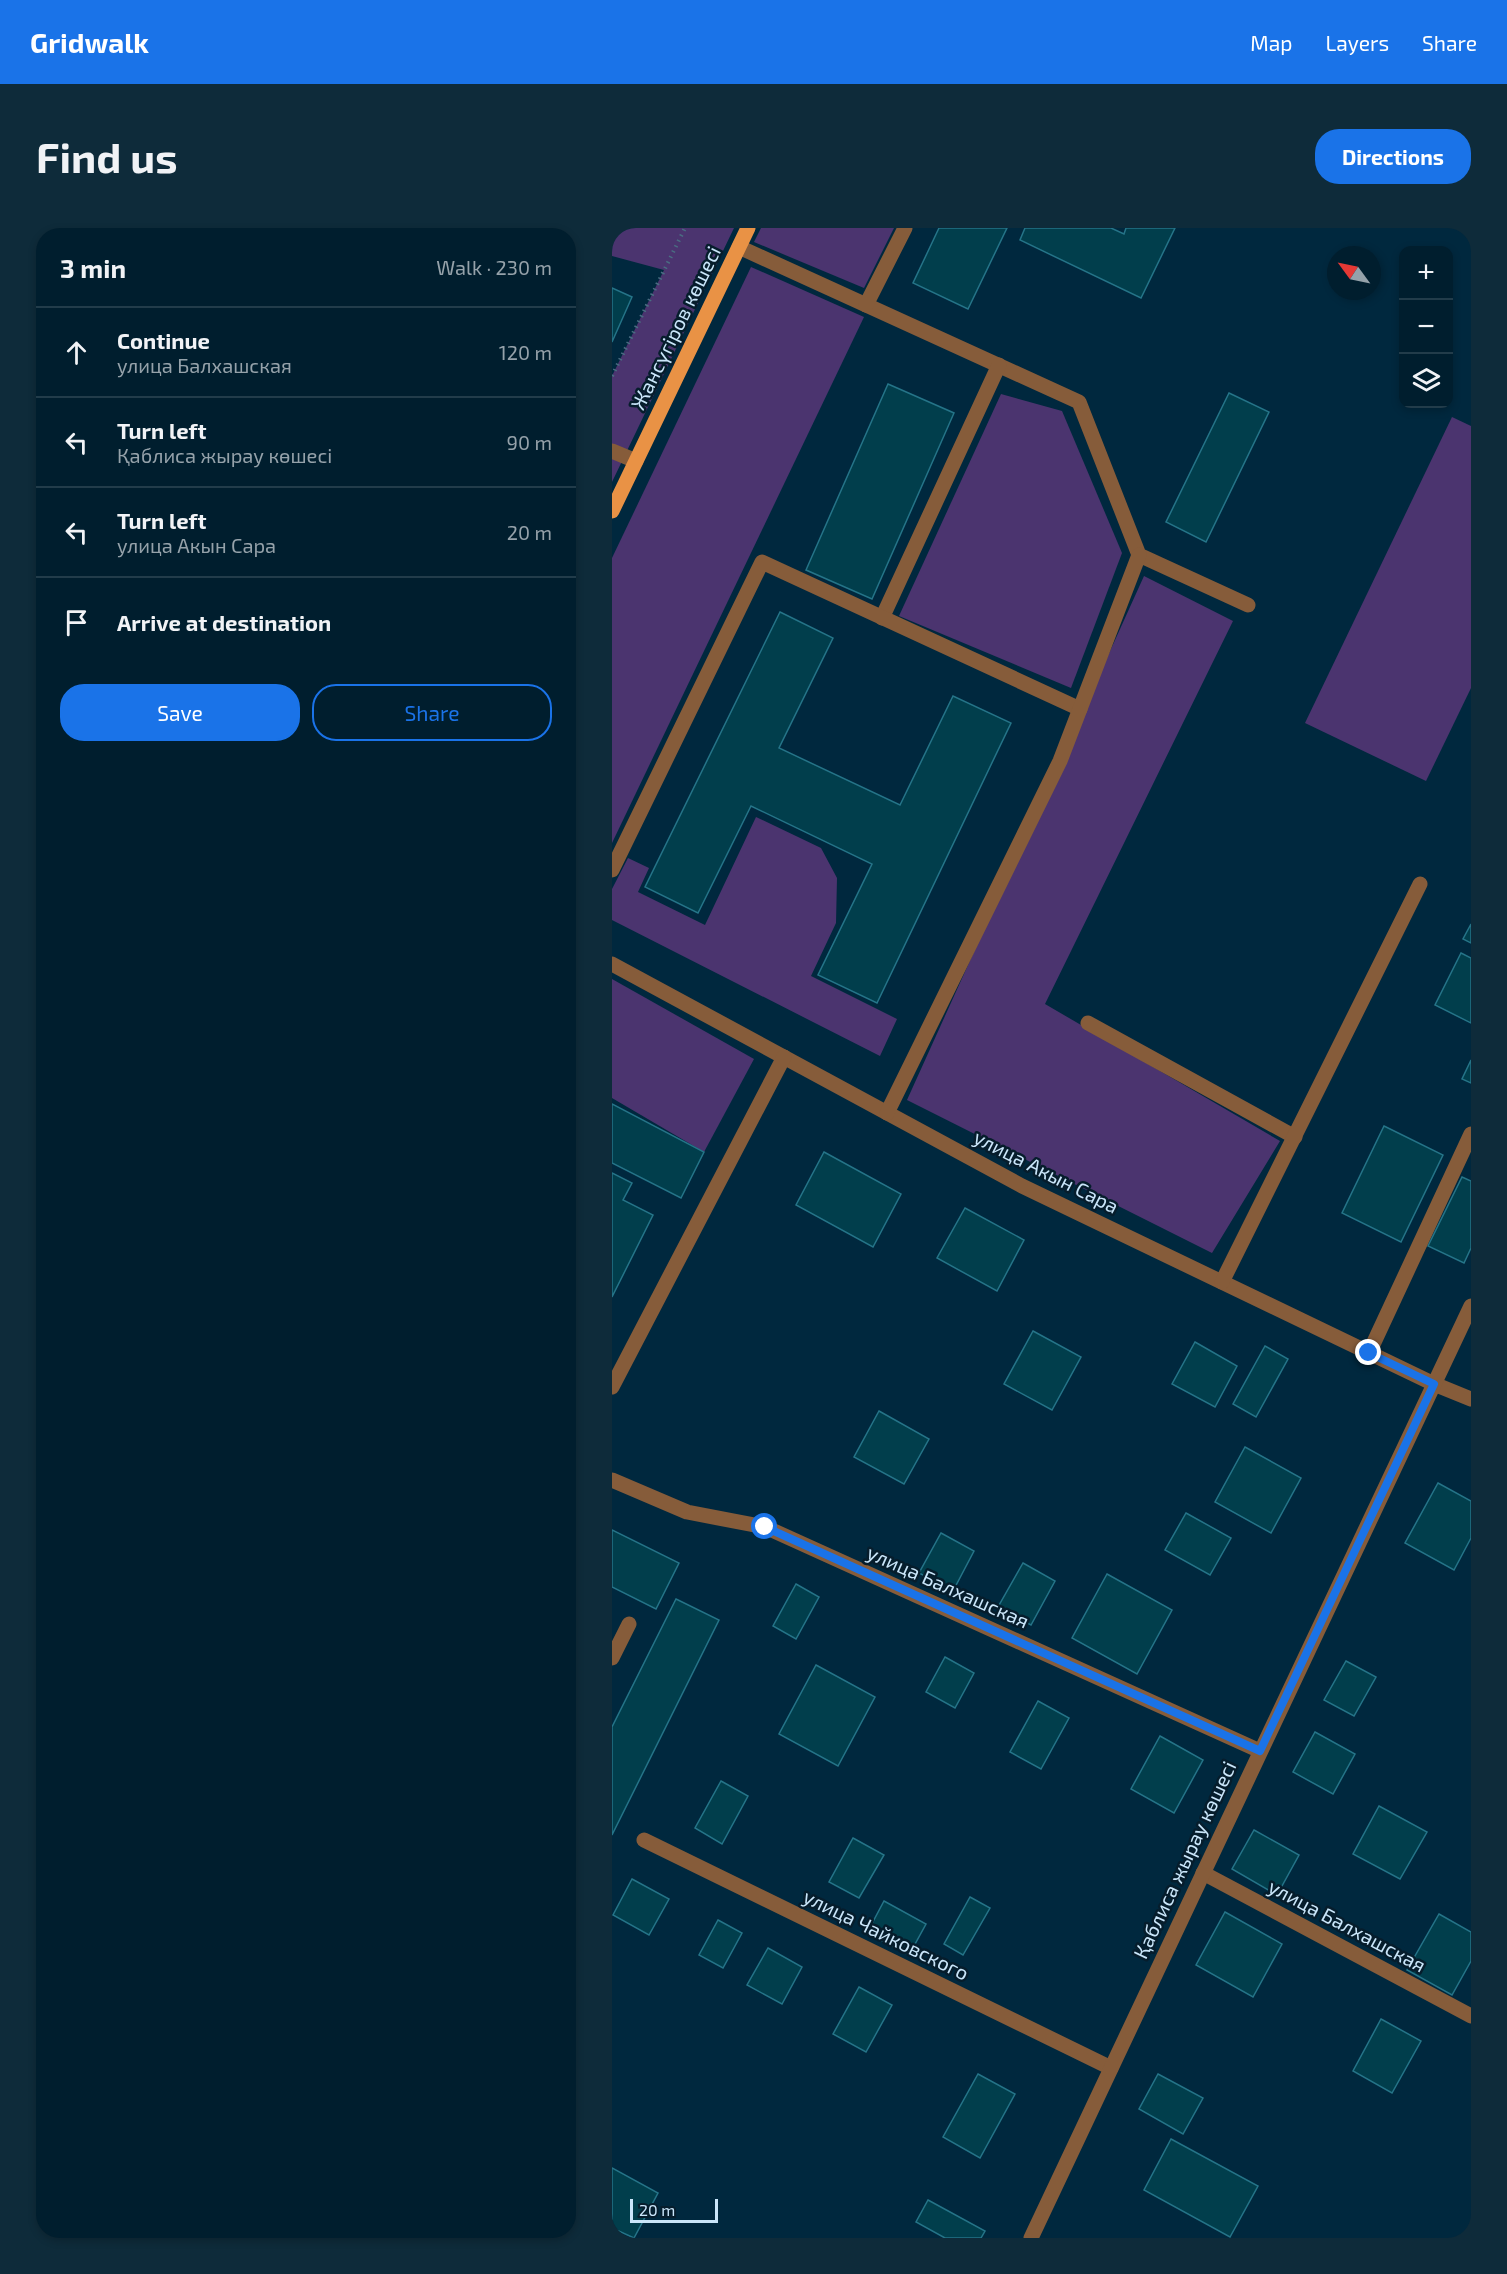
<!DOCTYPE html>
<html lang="en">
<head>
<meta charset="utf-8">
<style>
  :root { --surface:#001e2e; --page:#0e2b3a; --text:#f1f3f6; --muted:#95a2aa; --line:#223c4a; --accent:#1a73e8 }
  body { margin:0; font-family:"Exo 2",sans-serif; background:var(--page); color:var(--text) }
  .controls { position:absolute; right:18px; top:18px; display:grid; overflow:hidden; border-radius:12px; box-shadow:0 3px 9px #0003 }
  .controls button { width:54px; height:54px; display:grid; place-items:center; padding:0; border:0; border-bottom:2px solid var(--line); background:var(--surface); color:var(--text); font:30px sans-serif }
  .compass { position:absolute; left:715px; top:18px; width:54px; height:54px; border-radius:50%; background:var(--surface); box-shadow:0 3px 9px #0003; rotate:303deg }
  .scale { position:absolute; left:18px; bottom:15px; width:88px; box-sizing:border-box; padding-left:6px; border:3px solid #cae6fa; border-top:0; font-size:16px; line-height:21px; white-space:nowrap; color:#cae6fa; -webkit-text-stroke:4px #061d2c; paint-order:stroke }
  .stop { position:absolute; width:18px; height:18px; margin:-14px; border:4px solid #1a73e8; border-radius:50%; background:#fff }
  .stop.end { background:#1a73e8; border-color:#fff; box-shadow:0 2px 6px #0008 }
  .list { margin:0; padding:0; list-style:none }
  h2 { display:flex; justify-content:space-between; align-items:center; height:78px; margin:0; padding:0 24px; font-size:26px }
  h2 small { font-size:20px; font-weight:400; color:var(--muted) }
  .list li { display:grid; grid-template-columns:39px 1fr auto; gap:18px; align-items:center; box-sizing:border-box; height:90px; padding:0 24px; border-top:2px solid var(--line) }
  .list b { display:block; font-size:22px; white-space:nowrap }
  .list p { margin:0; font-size:20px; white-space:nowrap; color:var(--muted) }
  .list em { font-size:20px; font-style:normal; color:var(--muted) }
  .actions { display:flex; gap:12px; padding:18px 24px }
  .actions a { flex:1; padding:14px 0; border:2px solid var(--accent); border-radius:24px; text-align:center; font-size:21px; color:var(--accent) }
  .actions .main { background:var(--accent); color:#fff }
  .icon { flex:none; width:33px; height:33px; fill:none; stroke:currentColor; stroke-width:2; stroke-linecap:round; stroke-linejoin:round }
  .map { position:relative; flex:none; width:859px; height:2010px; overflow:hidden; border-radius:24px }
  header { display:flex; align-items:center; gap:36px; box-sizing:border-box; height:84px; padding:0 30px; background:var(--accent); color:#fff }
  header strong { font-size:28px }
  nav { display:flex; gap:33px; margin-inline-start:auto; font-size:21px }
  .intro { display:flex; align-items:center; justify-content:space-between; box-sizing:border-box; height:144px; padding:0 36px }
  h1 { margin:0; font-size:42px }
  .button { padding:15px 27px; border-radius:24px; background:var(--accent); color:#fff; font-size:21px; font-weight:700 }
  main { display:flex; gap:36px; padding:0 36px }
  aside { flex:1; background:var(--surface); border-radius:24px; box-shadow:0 3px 9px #0003 }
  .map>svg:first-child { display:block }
  .green { fill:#4b346f }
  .building { fill:#013e4c; stroke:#257488; stroke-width:1.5 }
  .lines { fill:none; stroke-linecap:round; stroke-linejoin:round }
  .path { stroke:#4a6d82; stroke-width:4; stroke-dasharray:1.5 4.5; stroke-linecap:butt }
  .minor { stroke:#865c3a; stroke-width:15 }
  .major { stroke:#e99245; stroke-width:15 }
  .route { stroke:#1a73e8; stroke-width:8 }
  .labels { text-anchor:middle; stroke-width:5; stroke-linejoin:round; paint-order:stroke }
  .street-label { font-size:20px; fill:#cae6fa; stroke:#061d2c }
</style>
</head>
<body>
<header>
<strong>Gridwalk</strong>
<nav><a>Map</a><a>Layers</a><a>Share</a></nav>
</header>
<div class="intro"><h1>Find us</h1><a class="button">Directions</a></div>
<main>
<aside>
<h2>3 min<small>Walk · 230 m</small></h2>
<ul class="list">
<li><svg class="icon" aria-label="ahead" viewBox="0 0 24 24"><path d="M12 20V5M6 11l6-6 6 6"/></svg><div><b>Continue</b><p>улица Балхашская</p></div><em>120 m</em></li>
<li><svg class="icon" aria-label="left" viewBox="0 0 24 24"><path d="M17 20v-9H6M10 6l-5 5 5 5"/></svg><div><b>Turn left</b><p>Қаблиса жырау көшесі</p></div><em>90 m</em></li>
<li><svg class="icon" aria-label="left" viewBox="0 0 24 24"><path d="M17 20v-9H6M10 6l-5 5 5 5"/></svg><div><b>Turn left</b><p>улица Акын Сара</p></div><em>20 m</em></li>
<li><svg class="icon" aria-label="arrive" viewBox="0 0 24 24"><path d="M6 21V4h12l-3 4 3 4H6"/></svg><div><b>Arrive at destination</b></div></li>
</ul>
<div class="actions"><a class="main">Save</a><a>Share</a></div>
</aside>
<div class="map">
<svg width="859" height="2010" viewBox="0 0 859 2010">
  <rect width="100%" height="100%" fill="#00283e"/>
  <!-- green -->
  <g class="green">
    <polygon points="5,0 122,0 0,254 0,148 52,42 0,28 0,11"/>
    <polygon points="149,0 282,0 252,60 142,14"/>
    <polygon points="139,39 252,89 0,615 0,330"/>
    <polygon points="389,166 450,183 510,325 459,460 287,388"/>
    <polygon points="840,189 859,198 859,460 814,553 693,495"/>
    <polygon points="532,348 621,393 433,776 668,913 600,1025 295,872"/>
    <polygon points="144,589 209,620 225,650 224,695 199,748 285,791 268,828 0,692 0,661 16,630 37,640 26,664 93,697"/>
    <polygon points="0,751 142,831 92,924 0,870"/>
  </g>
  <!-- building -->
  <g class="building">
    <polygon points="327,0 395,0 356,81 301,55"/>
    <polygon points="413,0 499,0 512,6 514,0 563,0 529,70 408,12"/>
    <polygon points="0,60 20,69 0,114"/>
    <polygon points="276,156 342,185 260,371 194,342"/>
    <polygon points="617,165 657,184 594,314 554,294"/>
    <polygon points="168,384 221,410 167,520 288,577 341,468 399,495 265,775 206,747 260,636 139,578 86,685 33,659"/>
    <polygon points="859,696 859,715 851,711"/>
    <polygon points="849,725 859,730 859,795 823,777"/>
    <polygon points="859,832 859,855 850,851"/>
    <polygon points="0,876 92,924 69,970 0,935"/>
    <polygon points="772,898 831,927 789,1014 730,985"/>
    <polygon points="212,924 289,966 261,1019 184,977"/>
    <polygon points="0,945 20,955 11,972 41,987 0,1069"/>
    <polygon points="850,949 859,953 859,1020 852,1035 816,1018"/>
    <polygon points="353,980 412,1012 385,1063 325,1030"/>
    <polygon points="421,1103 469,1129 440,1182 392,1156"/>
    <polygon points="583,1114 625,1138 603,1179 560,1156"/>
    <polygon points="653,1118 676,1131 644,1189 621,1176"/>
    <polygon points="267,1183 317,1211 292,1256 242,1229"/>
    <polygon points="633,1219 689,1250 659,1305 603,1274"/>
    <polygon points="826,1255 859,1273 859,1310 842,1342 793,1315"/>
    <polygon points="574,1285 619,1310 598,1347 553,1322"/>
    <polygon points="0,1302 67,1335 44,1381 0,1359"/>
    <polygon points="329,1305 362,1323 341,1363 307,1345"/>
    <polygon points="411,1335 443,1353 419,1397 386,1379"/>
    <polygon points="495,1346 560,1382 525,1446 460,1410"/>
    <polygon points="184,1356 207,1369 184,1411 161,1398"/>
    <polygon points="64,1371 107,1392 0,1607 0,1499"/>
    <polygon points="333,1429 362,1445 343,1480 314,1464"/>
    <polygon points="734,1433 764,1449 742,1488 712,1472"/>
    <polygon points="204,1437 263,1469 226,1538 167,1506"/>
    <polygon points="426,1473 457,1490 429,1541 398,1524"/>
    <polygon points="703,1504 743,1526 721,1566 681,1544"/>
    <polygon points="548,1508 591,1532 562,1585 519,1561"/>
    <polygon points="109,1553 136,1568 110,1616 83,1600"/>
    <polygon points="767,1578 815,1604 788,1651 741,1626"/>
    <polygon points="642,1602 687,1627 665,1667 620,1641"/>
    <polygon points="241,1610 272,1627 247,1670 217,1654"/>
    <polygon points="20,1651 57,1671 37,1707 1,1687"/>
    <polygon points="358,1669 378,1680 351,1727 332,1716"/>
    <polygon points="272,1673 314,1696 297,1727 255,1705"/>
    <polygon points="613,1684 670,1716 641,1769 584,1737"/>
    <polygon points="827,1686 859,1704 859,1733 840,1767 795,1742"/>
    <polygon points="106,1692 130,1705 111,1740 87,1727"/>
    <polygon points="156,1720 190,1739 170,1776 135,1757"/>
    <polygon points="247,1759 280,1777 254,1824 221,1806"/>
    <polygon points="769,1791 809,1813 780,1865 741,1843"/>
    <polygon points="366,1846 403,1866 368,1930 331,1909"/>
    <polygon points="546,1846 591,1870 571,1906 527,1881"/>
    <polygon points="559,1911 646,1958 618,2009 532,1962"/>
    <polygon points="0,1940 46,1965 22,2010 0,2000"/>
    <polygon points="316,1972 373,2003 369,2010 333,2010 304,1994"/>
  </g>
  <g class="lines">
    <!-- path -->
    <polyline class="path" points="0,148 73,0"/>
    <!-- minor -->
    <g class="minor">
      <polyline points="127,19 467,174 527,327 636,377"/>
      <polyline points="254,77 293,0"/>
      <polyline points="0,223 24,233"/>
      <polyline points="270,390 387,137"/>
      <polyline points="0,642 150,334 468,481"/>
      <polyline points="0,736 410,958 822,1156 859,1171"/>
      <polyline points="476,795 683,909"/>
      <polyline points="275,885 448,533 527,327"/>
      <polyline points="610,1054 808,656"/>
      <polyline points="757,1125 859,906"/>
      <polyline points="0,1159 172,829"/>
      <polyline points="0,1252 75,1284 153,1299 648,1523"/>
      <polyline points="0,1430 17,1396"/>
      <polyline points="32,1612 499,1840"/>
      <polyline points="591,1645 859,1788"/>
      <polyline points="419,2010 859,1078"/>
    </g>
    <!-- major -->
    <polyline class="major" points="0,283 136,0"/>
  </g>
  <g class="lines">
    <!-- route -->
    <polyline class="route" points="153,1299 648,1523 822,1156 757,1125"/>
  </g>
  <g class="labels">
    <!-- street labels -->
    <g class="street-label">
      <text transform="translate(64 100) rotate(-64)" y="7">Жансүгіров көшесі</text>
      <text transform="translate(434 944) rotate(27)" y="7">улица Акын Сара</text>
      <text transform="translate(336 1359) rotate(24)" y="7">улица Балхашская</text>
      <text transform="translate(573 1632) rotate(-65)" y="7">Қаблиса жырау көшесі</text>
      <text transform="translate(735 1698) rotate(28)" y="7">улица Балхашская</text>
      <text transform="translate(274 1707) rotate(26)" y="7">улица Чайковского</text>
    </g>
  </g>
</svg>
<div class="controls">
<button>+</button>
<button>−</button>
<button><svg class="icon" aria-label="layers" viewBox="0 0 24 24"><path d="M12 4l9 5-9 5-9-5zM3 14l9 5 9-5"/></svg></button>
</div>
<svg class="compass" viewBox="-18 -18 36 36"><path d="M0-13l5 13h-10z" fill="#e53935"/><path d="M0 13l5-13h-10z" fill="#95a2aa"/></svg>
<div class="scale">20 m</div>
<div class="stop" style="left:153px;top:1299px"></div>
<div class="stop end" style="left:757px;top:1125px"></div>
</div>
</main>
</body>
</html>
